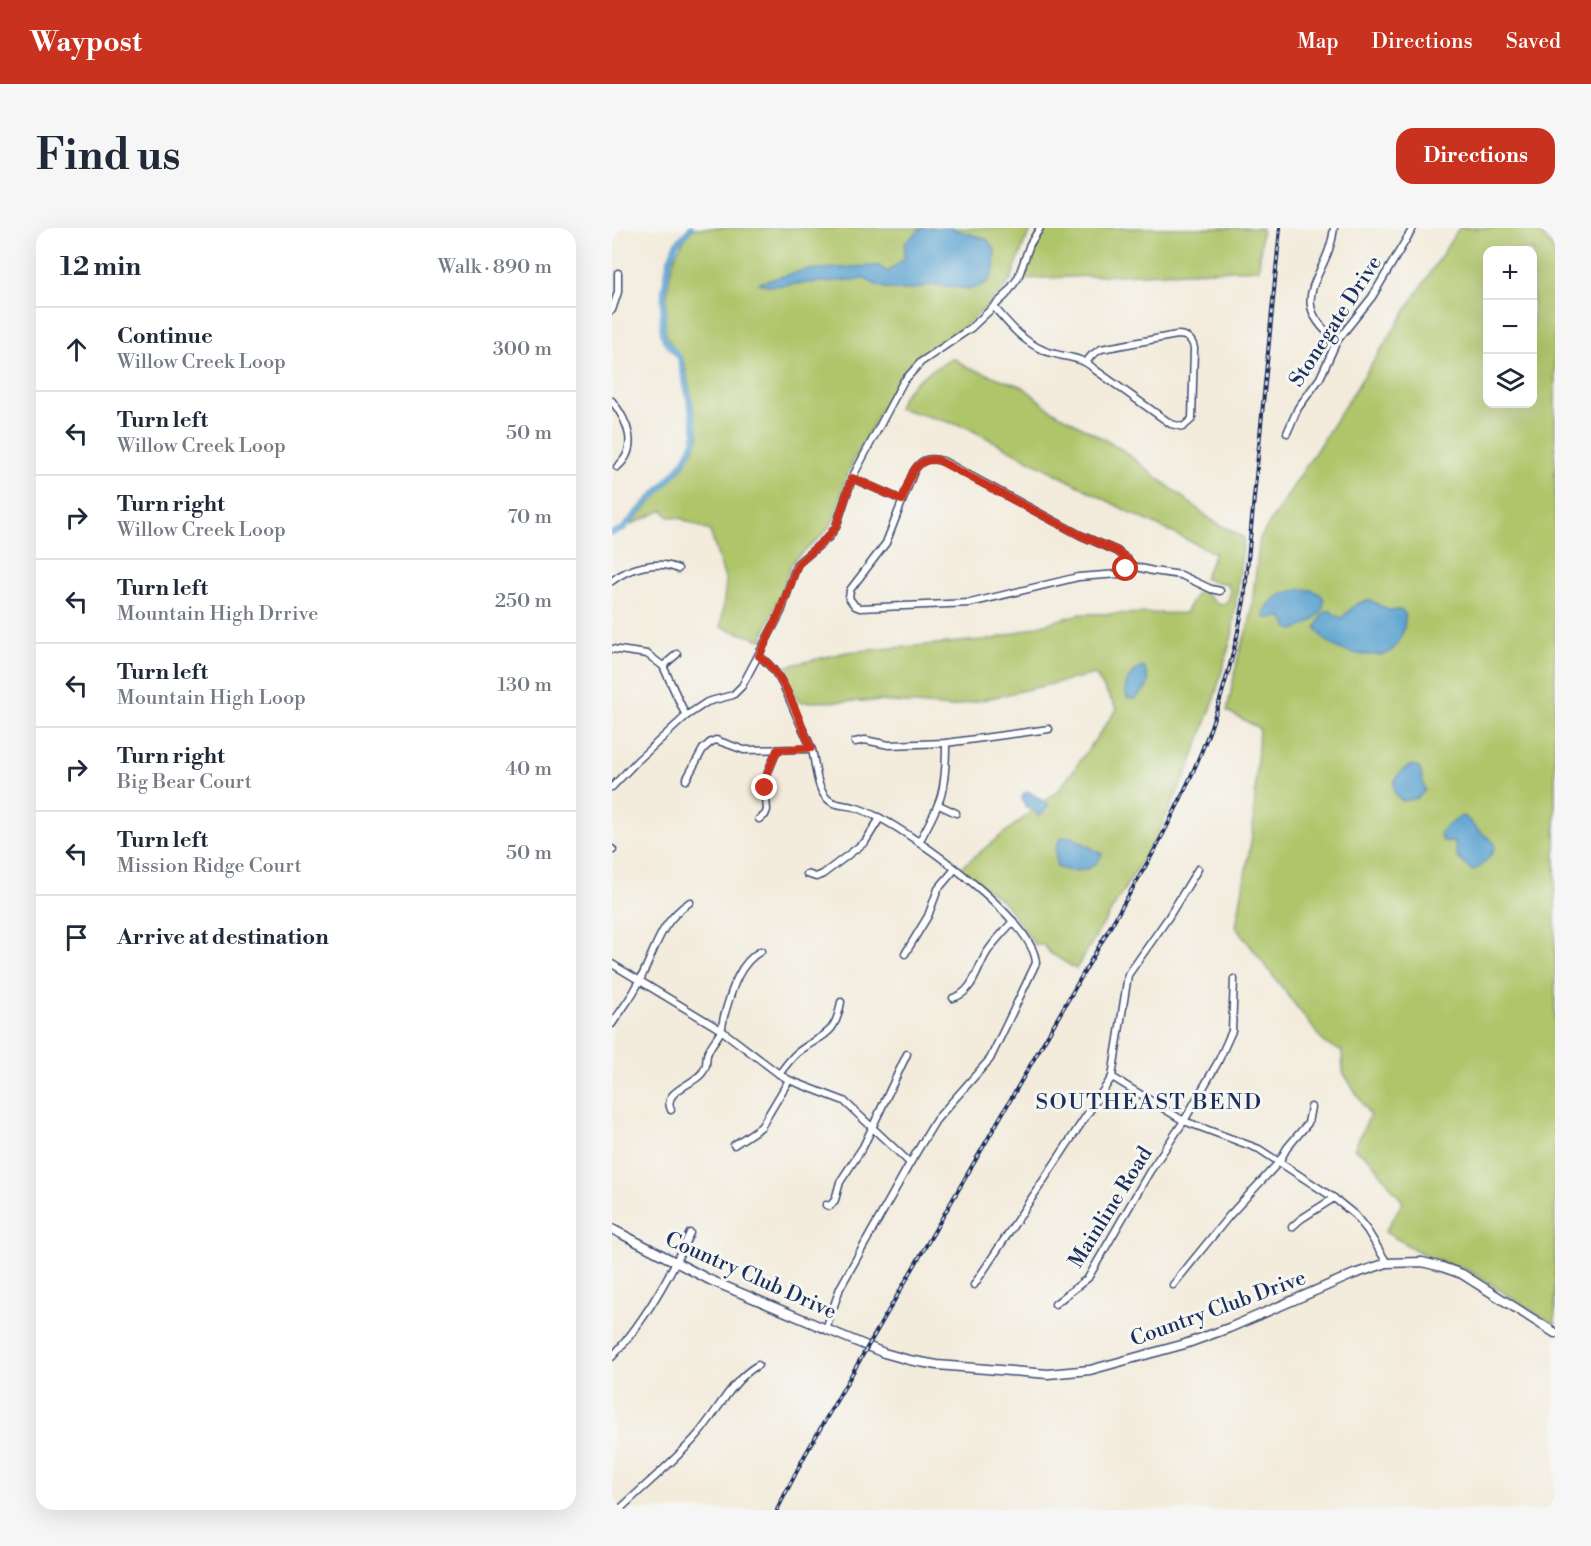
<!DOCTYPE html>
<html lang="en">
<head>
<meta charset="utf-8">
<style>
  :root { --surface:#fff; --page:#f6f6f7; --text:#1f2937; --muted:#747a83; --line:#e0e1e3; --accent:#c8321e }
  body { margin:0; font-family:"Libre Bodoni",serif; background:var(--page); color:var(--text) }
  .controls { position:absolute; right:18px; top:18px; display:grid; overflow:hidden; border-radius:12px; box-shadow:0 6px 24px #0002 }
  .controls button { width:54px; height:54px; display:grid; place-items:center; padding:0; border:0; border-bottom:2px solid var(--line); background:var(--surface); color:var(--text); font:30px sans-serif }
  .stop { position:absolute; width:18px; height:18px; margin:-14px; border:4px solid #c8321e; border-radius:50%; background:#fff }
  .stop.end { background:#c8321e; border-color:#fff; box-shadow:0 2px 6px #0008 }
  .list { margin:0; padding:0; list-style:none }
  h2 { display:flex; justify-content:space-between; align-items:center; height:78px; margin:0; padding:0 24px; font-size:26px }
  h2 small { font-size:20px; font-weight:400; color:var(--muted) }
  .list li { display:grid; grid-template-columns:39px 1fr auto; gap:18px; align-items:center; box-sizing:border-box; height:84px; padding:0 24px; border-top:2px solid var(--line) }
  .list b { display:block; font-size:22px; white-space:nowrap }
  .list p { margin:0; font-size:20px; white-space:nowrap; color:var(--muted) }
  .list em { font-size:20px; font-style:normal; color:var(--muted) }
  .icon { flex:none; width:33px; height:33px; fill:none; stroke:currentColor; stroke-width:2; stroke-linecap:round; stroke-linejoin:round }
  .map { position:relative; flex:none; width:943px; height:1282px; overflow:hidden; border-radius:18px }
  header { display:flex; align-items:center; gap:36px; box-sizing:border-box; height:84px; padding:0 30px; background:var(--accent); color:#fff }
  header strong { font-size:28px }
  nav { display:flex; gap:33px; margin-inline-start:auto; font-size:21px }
  .intro { display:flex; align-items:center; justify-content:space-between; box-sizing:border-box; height:144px; padding:0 36px }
  h1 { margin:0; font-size:42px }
  .button { padding:15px 27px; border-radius:18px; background:var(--accent); color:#fff; font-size:21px; font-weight:700 }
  main { display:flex; gap:36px; padding:0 36px }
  aside { flex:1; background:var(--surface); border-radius:18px; box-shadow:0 6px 24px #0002 }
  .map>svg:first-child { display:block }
  .green { fill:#afc569; stroke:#657a64; stroke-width:1.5; fill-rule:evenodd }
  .water { fill:#59a1cf; stroke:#3a6896; stroke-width:1.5 }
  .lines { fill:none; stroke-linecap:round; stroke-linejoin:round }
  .canal { stroke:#59a1cf; stroke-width:6 }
  .street-casing { stroke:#3b4b71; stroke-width:9 }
  .secondary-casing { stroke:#3b4b71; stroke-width:11 }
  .street { stroke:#fff; stroke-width:6 }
  .secondary { stroke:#fff; stroke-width:8 }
  .rail-casing { stroke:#1b2f5e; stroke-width:4 }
  .rail { stroke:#f6f6f2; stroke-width:1.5; stroke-dasharray:4.5; stroke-linecap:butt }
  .route { stroke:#c8321e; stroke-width:8 }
  .labels { text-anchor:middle; stroke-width:6; stroke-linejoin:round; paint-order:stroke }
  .street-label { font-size:21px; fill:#1b2f5e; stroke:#f6f6f2 }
  .neighbourhood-label { font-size:22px; letter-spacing:1.5px; fill:#1b2f5e; stroke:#f6f6f2 }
</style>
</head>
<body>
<header>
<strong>Waypost</strong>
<nav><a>Map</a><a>Directions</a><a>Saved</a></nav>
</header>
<div class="intro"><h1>Find us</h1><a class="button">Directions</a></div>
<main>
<aside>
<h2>12 min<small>Walk · 890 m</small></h2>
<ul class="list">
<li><svg class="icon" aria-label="ahead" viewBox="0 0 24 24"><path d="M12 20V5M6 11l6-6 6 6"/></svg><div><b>Continue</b><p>Willow Creek Loop</p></div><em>300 m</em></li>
<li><svg class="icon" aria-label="left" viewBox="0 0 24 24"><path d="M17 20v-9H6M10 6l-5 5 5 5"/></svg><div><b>Turn left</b><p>Willow Creek Loop</p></div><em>50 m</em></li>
<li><svg class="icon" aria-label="right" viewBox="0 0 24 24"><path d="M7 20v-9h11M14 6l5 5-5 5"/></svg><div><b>Turn right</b><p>Willow Creek Loop</p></div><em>70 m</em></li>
<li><svg class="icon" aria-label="left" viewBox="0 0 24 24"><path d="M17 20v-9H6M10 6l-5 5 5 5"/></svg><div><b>Turn left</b><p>Mountain High Drrive</p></div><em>250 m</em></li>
<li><svg class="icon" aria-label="left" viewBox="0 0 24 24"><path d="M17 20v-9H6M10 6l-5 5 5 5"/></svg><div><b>Turn left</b><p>Mountain High Loop</p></div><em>130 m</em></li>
<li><svg class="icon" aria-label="right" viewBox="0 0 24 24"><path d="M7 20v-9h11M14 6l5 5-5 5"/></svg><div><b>Turn right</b><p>Big Bear Court</p></div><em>40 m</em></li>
<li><svg class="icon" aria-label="left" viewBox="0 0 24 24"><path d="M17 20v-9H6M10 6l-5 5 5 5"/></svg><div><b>Turn left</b><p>Mission Ridge Court</p></div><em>50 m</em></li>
<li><svg class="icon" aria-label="arrive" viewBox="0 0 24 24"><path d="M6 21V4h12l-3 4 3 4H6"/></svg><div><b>Arrive at destination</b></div></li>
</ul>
</aside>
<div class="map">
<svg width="943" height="1282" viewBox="0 0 943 1282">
  <rect width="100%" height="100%" fill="#f6f6f2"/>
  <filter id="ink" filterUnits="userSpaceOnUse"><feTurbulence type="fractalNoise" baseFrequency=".0167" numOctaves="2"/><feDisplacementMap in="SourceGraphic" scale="12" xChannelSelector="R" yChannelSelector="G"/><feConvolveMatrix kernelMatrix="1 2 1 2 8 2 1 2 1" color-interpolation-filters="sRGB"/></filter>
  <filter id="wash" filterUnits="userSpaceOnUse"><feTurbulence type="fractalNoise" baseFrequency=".008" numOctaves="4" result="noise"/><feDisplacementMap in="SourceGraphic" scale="24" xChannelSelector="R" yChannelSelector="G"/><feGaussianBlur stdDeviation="1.35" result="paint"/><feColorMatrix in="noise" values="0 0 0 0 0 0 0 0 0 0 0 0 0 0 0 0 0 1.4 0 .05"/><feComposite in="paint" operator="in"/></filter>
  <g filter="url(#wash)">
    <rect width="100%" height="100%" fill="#f3ebdb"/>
    <!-- green -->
    <g class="green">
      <path d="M82,0H421L413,13L399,51L392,61L352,100L303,131L287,148L242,232L233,253L222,292L212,306L183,331L179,338L150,412L109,399L114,354L98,303L68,290L57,289L51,282L18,297L70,241L81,223L87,209L73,136L55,109L53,102C55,66 54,27 82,0Z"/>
      <polygon points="431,0 650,0 647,41 410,51 424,10"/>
      <path d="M847,0H925L943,23V1097L856,1042L816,1029L773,1004L791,974L757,930L742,921L758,887L731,844L730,823L713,816L624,699L641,602L647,500L615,483L627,424L638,393L648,310ZM876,22H921V176H876Z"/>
      <path d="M341,130L355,139L411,159L438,181L509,221L601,293L632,310L620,407L601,475L577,540L546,606L464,741L438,725L432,717H423L393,675L348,640L448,561L505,481L483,446L339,479L268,473L187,474L171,439L235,424L382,411L467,386L573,385L587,361L606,376L609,377L616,373L619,363L614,355L601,354L592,350L603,325L517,284L354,199L286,180C292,156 321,141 341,130Z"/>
    </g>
    <!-- water -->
    <g class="water">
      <path d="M310,0H338L361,7L375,11L383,22C382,32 384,47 376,53C359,68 339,56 321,57C316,57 311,59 307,60C286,64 271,62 253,51L157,58L147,55L192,42L259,38H267L275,44L292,31L293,15Z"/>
      <path d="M691,361C730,364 707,396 681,402L676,400L670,389L654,390L652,388C656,369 674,364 691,361Z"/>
      <path d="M752,373H760L776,382H789L793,385C794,398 788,420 774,426C771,427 765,427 760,427C739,427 715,420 704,400L711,385L715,383H719L724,388L730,390L744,376Z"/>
      <path d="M532,439L537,454L534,460L523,471L515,470L513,461C516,450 520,441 532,439Z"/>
      <path d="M802,537L808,541L813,562L806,570L791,573C772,563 785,540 802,537Z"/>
      <polygon points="417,564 437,577 431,585 425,588 423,582 414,580 410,570 412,565"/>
      <path d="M850,588C859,591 859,597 866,602C872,607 878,610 883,616C882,626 871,638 861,643L845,629L843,615L831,613L828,606L832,600Z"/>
      <path d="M451,609H460L490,626C482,645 461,646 445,639C443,629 442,615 451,609Z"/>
    </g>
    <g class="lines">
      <!-- canal -->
      <path class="canal" d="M0,305L11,301C32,274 80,238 84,204L68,130L54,114L50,105L52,62L57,34L64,16L79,0"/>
    </g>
  </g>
  <g filter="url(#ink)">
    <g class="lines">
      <defs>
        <g id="street">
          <path d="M722,0C717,49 670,70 725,113"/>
          <path d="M382,79C396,95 410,113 431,122C448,130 469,127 482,141L559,196L571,199L580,191L582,120C580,111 575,107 565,107L489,121L480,127L475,133"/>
          <polyline points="0,82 6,64 6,45"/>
          <path d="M0,173C15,192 28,220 5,239"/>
          <polyline points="675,205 686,180 708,150 725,113 760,69 801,0"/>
          <polyline points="240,250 290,272"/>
          <path d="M516,337L507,346L466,349L358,375L248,380L243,378L237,370L238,362L274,315L302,243C309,231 317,229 331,233L468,307L505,323L516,332V337L541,343L569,347L599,361L608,363"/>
          <path d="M0,353C16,340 47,331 66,341"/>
          <polyline points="0,421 35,426 51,438 74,488"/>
          <path d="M147,428C168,443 175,466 185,489C190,500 196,511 200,522C204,537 204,564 218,573C225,578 237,577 245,580C252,582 259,586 266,589C304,608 422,692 424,735L378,831L324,892L298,935L228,1060L214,1101"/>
          <polyline points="51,438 65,426"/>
          <polyline points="243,514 253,512 277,517 334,515 437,501"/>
          <polyline points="74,552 91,521 99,514 104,512 132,522 199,521"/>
          <polyline points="0,559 25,533 74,488 95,474 121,467 130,458 169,384 185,336 217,309 224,299 240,250 291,154 309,134 359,100 394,67 406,50 418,16 428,0"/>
          <polyline points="327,577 344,585"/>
          <polyline points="147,591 153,587 155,582 153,560 156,544 165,522"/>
          <path d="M307,614C330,573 334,563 334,515"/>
          <polyline points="0,621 1,622"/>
          <polyline points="195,646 204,649 211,646 253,614 268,590"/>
          <polyline points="293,726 316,688 326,661 343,641"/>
          <polyline points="0,736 109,802 167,846 177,852 232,873 298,935"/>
          <path d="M341,770C361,764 364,743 374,726C381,714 392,704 401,693"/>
          <path d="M0,796C9,782 21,768 28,752C44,721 47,695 78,674"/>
          <path d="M167,846C173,839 178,831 185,825C209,806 223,810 229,774"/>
          <polyline points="500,849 572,893 647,921 722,970 743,987 755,1002 775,1035"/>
          <path d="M59,882C49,861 87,857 93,840C95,836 94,831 95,827C98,817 105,811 109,803C111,797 111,790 113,785C120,761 127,735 149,723"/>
          <polyline points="122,917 149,899 177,852"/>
          <polyline points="214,977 218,978 223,972 228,954 251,919 295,826"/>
          <polyline points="680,999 689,991 722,970"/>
          <polyline points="362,1057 500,849 516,747 556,690 586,641"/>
          <polyline points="561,1057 617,988 667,934 675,920 696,895 699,879"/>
          <polyline points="443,1076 476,1050 538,943 572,893 606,834 620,803 622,751"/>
          <path d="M0,1129C33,1093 57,1050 78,1005"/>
          <path d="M7,1282C32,1258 59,1236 82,1211C104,1187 118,1153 146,1137"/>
        </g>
        <polyline id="secondary" points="0,1001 98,1052 214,1101 272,1125 297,1132 325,1137 436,1146 478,1142 573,1116 617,1100 742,1046 775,1035 810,1034 830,1039 850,1046 943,1105"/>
      </defs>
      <!-- street casing -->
      <use href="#street" class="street-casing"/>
      <!-- secondary casing -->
      <use href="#secondary" class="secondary-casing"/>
      <!-- street -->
      <use href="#street" class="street"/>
      <!-- secondary -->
      <use href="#secondary" class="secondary"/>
      <defs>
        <path id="rail" d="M165,1282L193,1227L541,625C587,540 615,469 632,373L668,0"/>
      </defs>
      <!-- rail casing -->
      <use href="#rail" class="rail-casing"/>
      <!-- rail -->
      <use href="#rail" class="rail"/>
    </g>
  </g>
  <g class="lines" filter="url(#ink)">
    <!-- route -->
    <path class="route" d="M153,560L156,544L165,522L199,520C186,491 174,446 147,428L168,384L186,336L216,309L224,299L240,250L290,272C297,254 301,228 326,232L468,307L505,323L516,332L514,341"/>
  </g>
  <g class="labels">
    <!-- street labels -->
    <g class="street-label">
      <text transform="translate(723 93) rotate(-57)" y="7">Stonegate Drive</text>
      <text transform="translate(498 979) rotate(-58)" y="7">Mainline Road</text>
      <text transform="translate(139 1047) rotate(24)" y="7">Country Club Drive</text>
      <text transform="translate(606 1080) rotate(-20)" y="7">Country Club Drive</text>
    </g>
    <!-- neighbourhood labels -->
    <g class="neighbourhood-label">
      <text x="537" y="881">SOUTHEAST BEND</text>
    </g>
  </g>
</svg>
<div class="controls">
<button>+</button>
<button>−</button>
<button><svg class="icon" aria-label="layers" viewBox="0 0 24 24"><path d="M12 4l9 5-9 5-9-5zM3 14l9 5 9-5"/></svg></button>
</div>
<div class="stop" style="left:514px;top:341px"></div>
<div class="stop end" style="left:153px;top:560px"></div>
</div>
</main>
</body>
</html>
